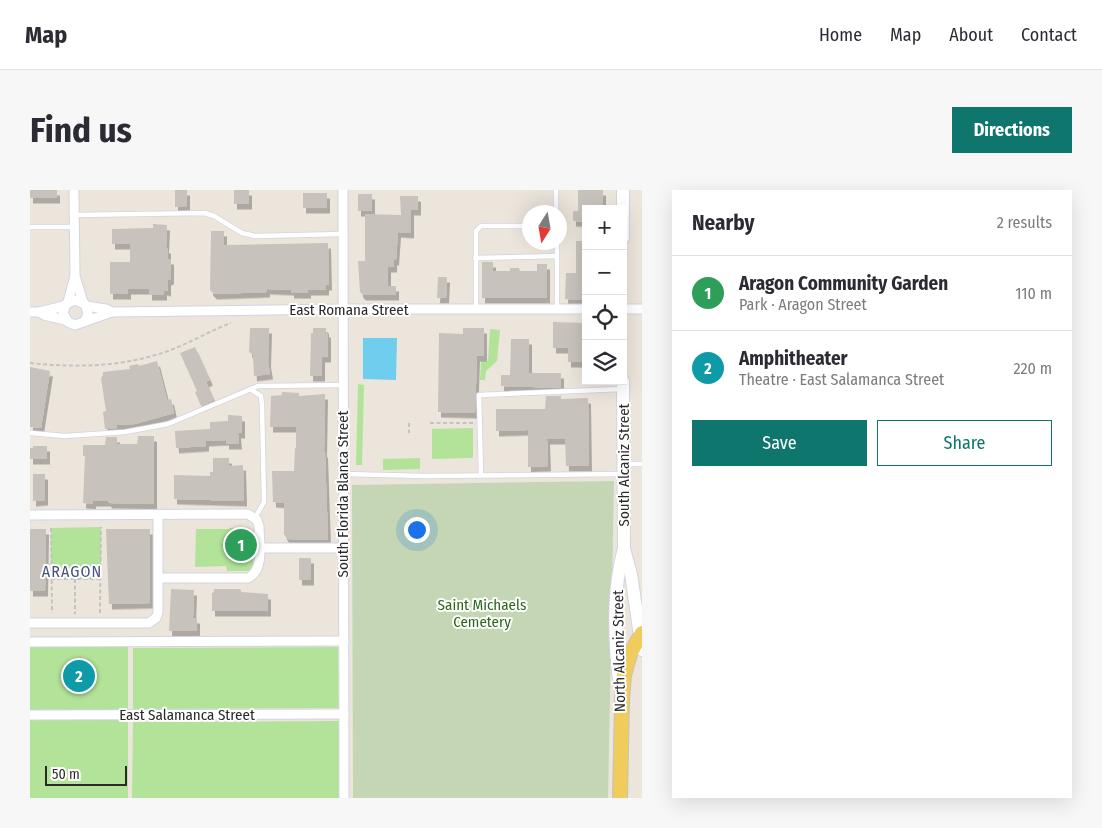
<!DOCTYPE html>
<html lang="en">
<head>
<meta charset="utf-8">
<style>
  :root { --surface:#fff; --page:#f7f7f7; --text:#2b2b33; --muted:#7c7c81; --line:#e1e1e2; --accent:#0f766e }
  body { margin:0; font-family:"Fira Sans Condensed",sans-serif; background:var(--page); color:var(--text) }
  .controls { position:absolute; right:15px; top:15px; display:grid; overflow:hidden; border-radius:0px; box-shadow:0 5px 20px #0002 }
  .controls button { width:45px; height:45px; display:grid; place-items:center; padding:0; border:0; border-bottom:1px solid var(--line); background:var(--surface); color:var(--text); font:25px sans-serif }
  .compass { position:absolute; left:492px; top:15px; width:45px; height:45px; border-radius:50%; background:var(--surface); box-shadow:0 5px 20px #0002; rotate:191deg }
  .scale { position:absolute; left:15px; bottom:12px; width:82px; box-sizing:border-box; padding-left:5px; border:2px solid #2a2a2a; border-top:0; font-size:14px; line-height:18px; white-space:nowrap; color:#2a2a2a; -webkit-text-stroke:4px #fff; paint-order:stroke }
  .you { position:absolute; left:386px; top:339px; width:18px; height:18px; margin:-12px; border:4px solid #fff; border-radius:50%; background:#1a73e8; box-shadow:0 0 0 8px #1a73e833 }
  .badge { display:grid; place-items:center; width:32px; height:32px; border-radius:50%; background:var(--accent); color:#fff; font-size:16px; font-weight:700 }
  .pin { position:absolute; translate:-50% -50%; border:2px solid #fff; box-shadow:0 1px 5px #0006 }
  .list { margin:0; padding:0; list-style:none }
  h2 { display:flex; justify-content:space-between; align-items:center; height:65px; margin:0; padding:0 20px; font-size:21px }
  h2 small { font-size:16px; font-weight:400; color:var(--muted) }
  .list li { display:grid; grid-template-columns:32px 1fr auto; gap:15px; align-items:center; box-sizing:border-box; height:75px; padding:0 20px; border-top:1px solid var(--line) }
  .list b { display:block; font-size:19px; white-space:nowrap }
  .list p { margin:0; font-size:16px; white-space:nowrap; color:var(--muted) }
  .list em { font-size:16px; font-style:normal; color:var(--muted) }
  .actions { display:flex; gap:10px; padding:15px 20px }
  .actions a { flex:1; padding:11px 0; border:1px solid var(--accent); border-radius:0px; text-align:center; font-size:18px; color:var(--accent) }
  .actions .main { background:var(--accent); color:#fff }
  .icon { flex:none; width:28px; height:28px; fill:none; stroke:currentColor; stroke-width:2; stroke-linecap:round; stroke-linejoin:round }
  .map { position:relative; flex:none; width:612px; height:608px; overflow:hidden; border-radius:0px }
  header { display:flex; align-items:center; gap:30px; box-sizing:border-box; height:70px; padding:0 25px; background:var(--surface); border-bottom:1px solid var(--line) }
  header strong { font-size:24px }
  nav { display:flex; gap:28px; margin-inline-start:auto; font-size:18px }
  .intro { display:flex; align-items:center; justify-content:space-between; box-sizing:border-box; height:120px; padding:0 30px }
  h1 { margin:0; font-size:35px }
  .button { padding:12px 22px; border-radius:0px; background:var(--accent); color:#fff; font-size:18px; font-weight:700 }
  main { display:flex; gap:30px; padding:0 30px }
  aside { flex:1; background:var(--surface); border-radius:0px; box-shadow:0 5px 20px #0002 }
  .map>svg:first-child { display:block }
  .green { fill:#b2e398 }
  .cemetery { fill:#c4d6b3 }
  .water { fill:#6fcdee }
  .building { fill:#c7c2bb; filter:url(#shadow) }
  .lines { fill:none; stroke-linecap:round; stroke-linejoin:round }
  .lane-casing { stroke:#d1d4e3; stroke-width:6 }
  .street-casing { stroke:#d1d4e3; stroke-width:11 }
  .secondary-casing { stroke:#d1d4e3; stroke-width:14 }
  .primary-casing { stroke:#c3c3c3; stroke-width:16 }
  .path { stroke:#c3c3c3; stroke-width:2; stroke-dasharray:4 2.5; stroke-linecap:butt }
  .lane { stroke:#fff; stroke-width:4.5 }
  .street { stroke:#fff; stroke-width:9 }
  .secondary { stroke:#fff; stroke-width:12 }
  .primary { stroke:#f0cc5d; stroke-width:14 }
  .labels { text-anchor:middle; stroke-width:4; stroke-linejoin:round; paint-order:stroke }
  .street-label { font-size:15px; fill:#2a2a2a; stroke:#fff }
  .park-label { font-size:15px; fill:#2b671a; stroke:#fff }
  .neighbourhood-label { font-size:16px; letter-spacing:1px; fill:#4a537a; stroke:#fff }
</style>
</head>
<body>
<header>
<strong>Map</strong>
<nav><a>Home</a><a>Map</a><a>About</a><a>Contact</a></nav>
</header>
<div class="intro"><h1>Find us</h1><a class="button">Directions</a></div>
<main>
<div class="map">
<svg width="612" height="608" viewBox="0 0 612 608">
  <defs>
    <filter id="shadow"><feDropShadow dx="3" dy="5.5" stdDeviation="0" flood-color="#0004"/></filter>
  </defs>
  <rect width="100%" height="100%" fill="#ece5dc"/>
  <!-- green -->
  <g class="green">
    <polygon points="460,139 470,140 467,171 456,181 455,190 450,190 451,171 458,171"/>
    <polygon points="328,194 334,195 332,275 326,275"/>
    <polygon points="443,238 443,268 402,269 402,239"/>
    <polygon points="390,268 390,279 353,280 353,269"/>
    <polygon points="71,337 71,389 21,389 21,338"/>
    <polygon points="200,338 218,338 223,341 223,376 218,381 197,381 196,376 165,377 166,339 199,339"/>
    <polygon points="98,451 98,608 0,608 0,452"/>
    <polygon points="308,457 309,518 103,519 103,458"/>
    <polygon points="309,531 309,608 102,608 103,532"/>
  </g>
  <!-- cemetery -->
  <polygon class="cemetery" points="584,291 578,608 323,608 322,295"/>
  <!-- water -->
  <polygon class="water" points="333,148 367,148 366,190 333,189"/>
  <!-- building -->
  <g class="building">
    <rect x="0" y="0" width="27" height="8"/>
    <polygon points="145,0 157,0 157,16 145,17"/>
    <rect x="204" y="0" width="15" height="14"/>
    <polygon points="548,0 573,0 573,19 556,19 556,32 543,31 543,21 548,21"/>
    <rect x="273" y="3" width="24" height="15"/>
    <rect x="328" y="4" width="14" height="17"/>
    <polygon points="370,6 388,6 388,20 381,20 381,43 368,42 366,70 364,70 364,77 358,77 358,96 366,96 366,105 333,105 330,102 328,71 335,71 335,24 371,25"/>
    <polygon points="123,34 137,35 136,58 138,58 138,69 141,69 141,89 138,90 138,101 134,100 134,105 119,105 119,99 98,99 98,104 80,104 80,72 100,72 100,54 82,54 82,39 123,38"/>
    <polygon points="181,41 194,41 194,55 298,53 299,95 296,95 296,100 278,100 278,103 261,103 261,100 237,99 237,102 184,104 180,100"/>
    <polygon points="546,51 556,51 556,110 535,109 536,83 546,83"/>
    <polygon points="452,72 463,72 463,81 480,81 480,78 489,78 490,81 507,81 507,74 517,74 517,108 452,108"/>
    <polygon points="408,87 417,87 416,108 407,108"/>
    <polygon points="523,132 556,133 556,172 538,172 538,158 523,158"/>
    <polygon points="220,138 239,138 238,172 240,184 224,186 223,165 219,162"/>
    <polygon points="283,138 296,138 296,142 298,142 298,167 292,167 292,186 280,186 281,143 283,143"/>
    <polygon points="433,138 454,138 454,166 447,166 445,223 408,222 409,143 433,144"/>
    <polygon points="481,149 499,149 499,183 531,183 531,198 471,196 471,185 480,185"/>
    <polygon points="165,157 180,190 176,192 184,210 171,216 165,202 167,201 150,163"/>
    <polygon points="127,171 137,210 141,209 144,223 105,234 87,235 87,238 75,239 73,222 76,221 71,188 73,185 73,182 100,179 99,176 108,174 109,176"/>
    <polygon points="0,177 20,181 11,238 0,237"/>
    <polygon points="252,202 269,203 269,206 295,204 294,262 295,262 298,350 257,349 254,344 254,313 243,312 242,281 264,281 265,258 266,258 266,237 240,237 241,206 252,205"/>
    <polygon points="516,206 531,206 531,209 558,208 559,276 536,276 535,249 517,249 518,276 498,277 498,240 466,241 466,219 515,219"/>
    <polygon points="198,225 212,226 212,243 208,243 209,254 196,254 196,250 176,251 176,256 146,258 145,241 180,239 180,232 198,231"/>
    <polygon points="108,246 124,246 124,314 79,313 78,311 63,311 63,314 53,313 55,266 53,266 53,255 75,255 76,247 87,247 87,254 107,254"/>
    <polygon points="3,256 17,256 17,269 0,269 0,258 3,258"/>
    <polygon points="183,268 199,268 199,276 213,275 214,311 144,309 144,285 180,286 180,282 183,282"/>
    <polygon points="3,284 15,284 15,310 3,311"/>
    <polygon points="0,339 16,339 15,401 0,401"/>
    <polygon points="76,339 120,339 120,413 79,414"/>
    <rect x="269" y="368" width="12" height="22"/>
    <polygon points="141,399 164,400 163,428 167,428 167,441 139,441"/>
    <polygon points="184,399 209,399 211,400 211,402 238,404 238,421 182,421 182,403 184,402"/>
  </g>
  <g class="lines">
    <defs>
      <g id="lane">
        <polyline points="526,0 526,22"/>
        <polyline points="45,25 175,23 184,26 212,43 225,46 313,44"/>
        <polyline points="0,37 44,37"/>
        <polyline points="527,52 527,119"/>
        <polyline points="445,68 527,66"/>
        <polyline points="446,118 446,41 451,36 500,36"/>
        <polyline points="220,199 231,206 232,215 234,312 225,328"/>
        <polyline points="0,243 35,246 95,242 138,234 228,196 313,195"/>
        <polyline points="594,274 612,274"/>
        <polyline points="313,284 395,286 592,284"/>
        <polyline points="451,285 449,205 592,199"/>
      </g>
      <g id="street">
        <polyline points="44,0 45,86 53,112"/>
        <polyline points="313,0 314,608"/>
        <polyline points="38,112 45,86"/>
        <polyline points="56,116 76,119 82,122"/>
        <polyline points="593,119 612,119"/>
        <polyline points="0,122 9,122 34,116"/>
        <polyline points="9,122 14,125 35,130"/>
        <polyline points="55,131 58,123 55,114 45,110 36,114 33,123 38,132 45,135 82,122 313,119 556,119"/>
        <path d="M0,325L218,324L227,330L229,336C229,352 235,380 218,388H129"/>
        <polyline points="230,358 313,358"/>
        <polyline points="0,433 119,433 126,428 128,422 128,325"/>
        <polyline points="0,452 314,451"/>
        <polyline points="0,525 314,524"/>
      </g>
      <g id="secondary">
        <polyline points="593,48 593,0"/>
        <polyline points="593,191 594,359 601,384 612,460"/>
        <path d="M590,498C584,455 582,400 594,359"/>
      </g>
      <polyline id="primary" points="590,608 592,510 594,485 600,464 612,443"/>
    </defs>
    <!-- lane casing -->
    <use href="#lane" class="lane-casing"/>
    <!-- street casing -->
    <use href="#street" class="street-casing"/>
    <!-- secondary casing -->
    <use href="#secondary" class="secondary-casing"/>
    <!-- primary casing -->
    <use href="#primary" class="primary-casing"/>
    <!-- path -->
    <g class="path">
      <path d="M0,173C49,178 94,177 141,160C161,152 180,141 201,133"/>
      <polyline points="379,233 379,243"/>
      <polyline points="400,233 443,233"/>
      <polyline points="21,338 22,423"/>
      <polyline points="21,389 71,389"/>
      <polyline points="45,389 45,424"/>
      <polyline points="70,423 71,337"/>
    </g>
    <!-- lane -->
    <use href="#lane" class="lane"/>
    <!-- street -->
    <use href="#street" class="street"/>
    <!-- secondary -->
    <use href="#secondary" class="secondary"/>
    <!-- primary -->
    <use href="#primary" class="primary"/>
  </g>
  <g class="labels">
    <!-- street labels -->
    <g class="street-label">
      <text x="319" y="125">East Romana Street</text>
      <text transform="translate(594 275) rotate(-90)" y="5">South Alcaniz Street</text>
      <text transform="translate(313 304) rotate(-90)" y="5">South Florida Blanca Street</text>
      <text transform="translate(589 461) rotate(-91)" y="5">North Alcaniz Street</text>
      <text x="157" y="530">East Salamanca Street</text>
    </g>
    <!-- park labels -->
    <g class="park-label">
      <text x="452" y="420">Saint Michaels<tspan x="452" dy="17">Cemetery</tspan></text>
    </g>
    <!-- neighbourhood labels -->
    <g class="neighbourhood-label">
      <text x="42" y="387">ARAGON</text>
    </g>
  </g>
</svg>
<div class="controls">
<button>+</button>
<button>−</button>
<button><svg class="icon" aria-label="locate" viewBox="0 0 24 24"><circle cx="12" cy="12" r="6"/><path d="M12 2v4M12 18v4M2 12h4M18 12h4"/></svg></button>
<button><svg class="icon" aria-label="layers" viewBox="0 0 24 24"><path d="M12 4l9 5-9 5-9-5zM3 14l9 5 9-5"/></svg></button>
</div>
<svg class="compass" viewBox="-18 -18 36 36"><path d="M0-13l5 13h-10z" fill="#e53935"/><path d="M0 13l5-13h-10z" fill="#7c7c81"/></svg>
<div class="scale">50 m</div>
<div class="you"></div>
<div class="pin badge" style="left:211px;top:355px;background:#2e9e5b">1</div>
<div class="pin badge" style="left:49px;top:486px;background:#0f9aa8">2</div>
</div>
<aside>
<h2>Nearby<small>2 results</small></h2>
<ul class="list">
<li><span class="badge" style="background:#2e9e5b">1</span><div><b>Aragon Community Garden</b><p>Park · Aragon Street</p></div><em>110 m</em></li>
<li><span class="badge" style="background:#0f9aa8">2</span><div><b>Amphitheater</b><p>Theatre · East Salamanca Street</p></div><em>220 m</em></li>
</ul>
<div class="actions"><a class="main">Save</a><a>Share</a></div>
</aside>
</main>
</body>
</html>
